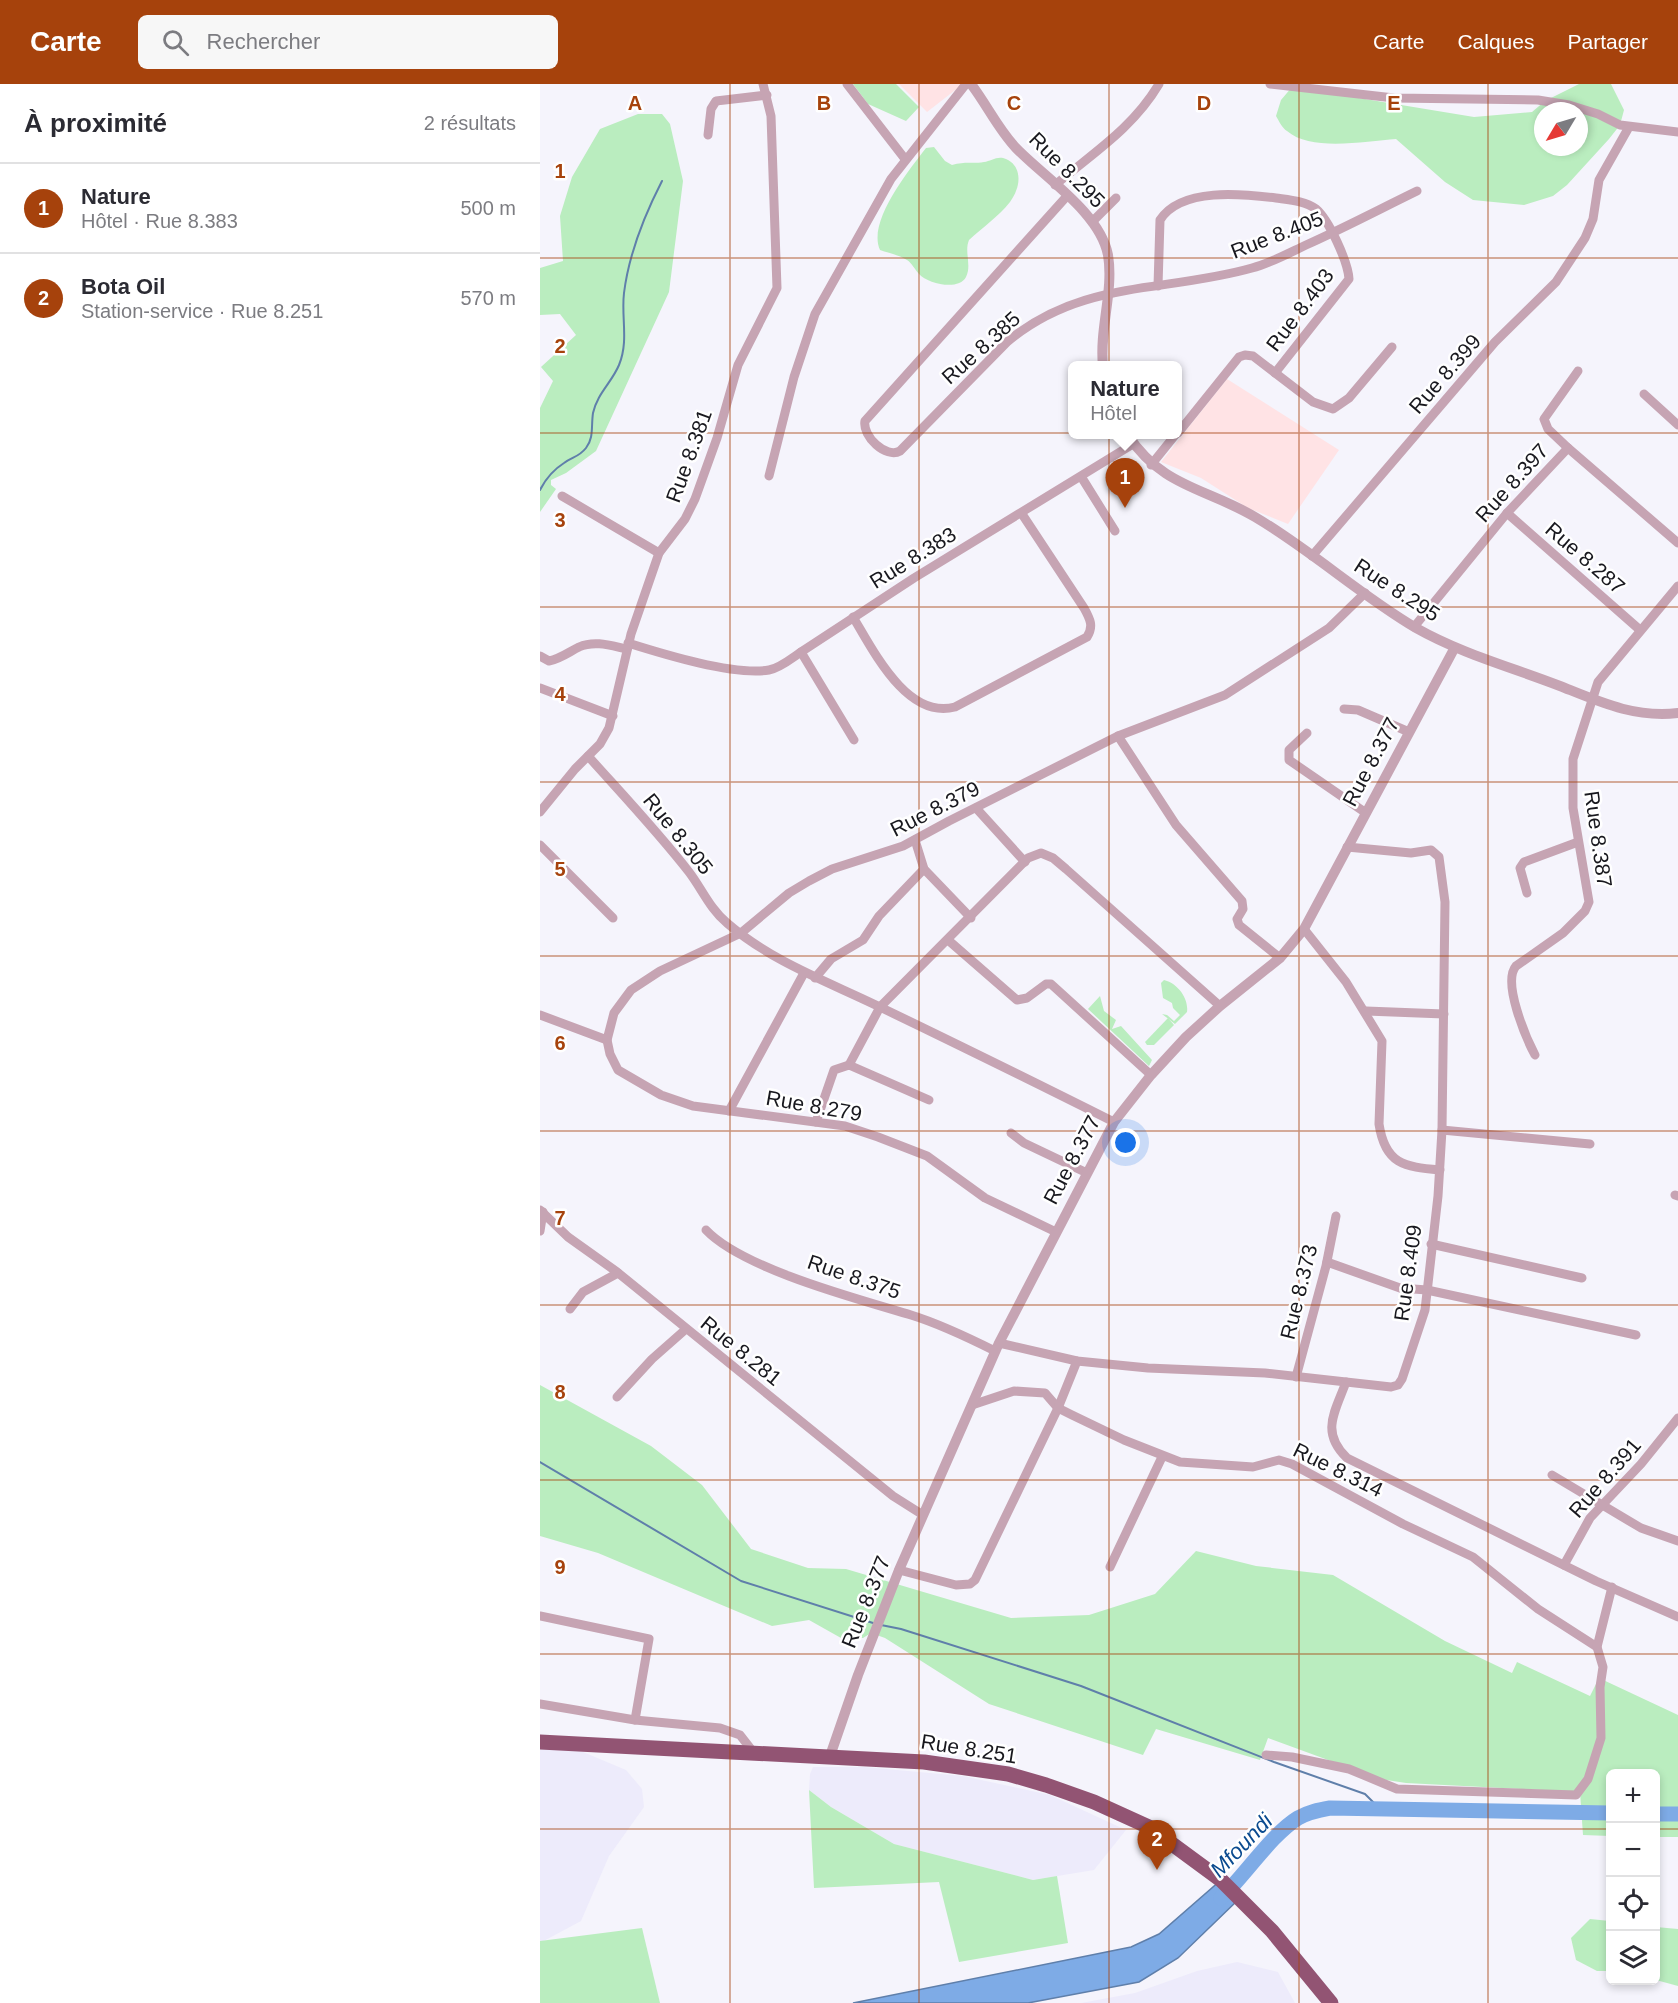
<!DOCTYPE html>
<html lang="fr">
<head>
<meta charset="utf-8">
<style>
  :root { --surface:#fff; --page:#f7f7f7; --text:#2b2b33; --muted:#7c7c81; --line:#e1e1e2; --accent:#a6420c }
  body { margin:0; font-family:Helvetica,sans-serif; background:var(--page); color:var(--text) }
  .controls { position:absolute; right:18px; bottom:18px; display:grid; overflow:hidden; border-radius:9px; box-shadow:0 3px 9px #0003 }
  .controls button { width:54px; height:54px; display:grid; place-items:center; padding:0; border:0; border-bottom:2px solid var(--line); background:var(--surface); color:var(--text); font:30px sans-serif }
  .compass { position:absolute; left:994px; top:18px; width:54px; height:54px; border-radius:50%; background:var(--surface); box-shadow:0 3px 9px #0003; rotate:232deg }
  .you { position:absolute; left:586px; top:1059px; width:21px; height:21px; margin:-15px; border:4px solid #fff; border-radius:50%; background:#1a73e8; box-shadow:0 0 0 9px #1a73e833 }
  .badge { display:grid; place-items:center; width:39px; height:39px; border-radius:50%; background:var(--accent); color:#fff; font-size:20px; font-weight:700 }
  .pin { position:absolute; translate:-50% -50px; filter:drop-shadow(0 2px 3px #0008) }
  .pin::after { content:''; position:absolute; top:32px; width:21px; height:18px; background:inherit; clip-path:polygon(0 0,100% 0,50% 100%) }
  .popup { position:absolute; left:528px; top:277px; width:114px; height:78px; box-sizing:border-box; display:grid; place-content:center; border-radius:9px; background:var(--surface); filter:drop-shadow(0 2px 4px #0005); font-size:20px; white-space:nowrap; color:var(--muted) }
  .popup b { font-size:22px; color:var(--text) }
  .popup::after { content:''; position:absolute; left:50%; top:100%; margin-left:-12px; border:12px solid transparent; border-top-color:var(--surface) }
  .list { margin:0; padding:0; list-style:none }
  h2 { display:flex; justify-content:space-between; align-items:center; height:78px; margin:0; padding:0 24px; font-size:26px }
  h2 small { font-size:20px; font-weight:400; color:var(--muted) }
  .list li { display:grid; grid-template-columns:39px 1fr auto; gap:18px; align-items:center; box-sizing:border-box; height:90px; padding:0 24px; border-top:2px solid var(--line) }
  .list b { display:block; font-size:22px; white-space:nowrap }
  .list p { margin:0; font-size:20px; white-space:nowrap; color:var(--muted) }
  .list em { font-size:20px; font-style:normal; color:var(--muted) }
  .icon { flex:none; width:33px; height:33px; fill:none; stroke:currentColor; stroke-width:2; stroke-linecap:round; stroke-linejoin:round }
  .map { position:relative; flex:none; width:1138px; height:1919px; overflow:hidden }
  header { display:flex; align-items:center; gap:36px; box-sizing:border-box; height:84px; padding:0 30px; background:var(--accent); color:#fff }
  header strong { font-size:28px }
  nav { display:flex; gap:33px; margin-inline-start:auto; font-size:21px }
  .search { width:420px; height:54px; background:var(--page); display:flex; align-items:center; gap:15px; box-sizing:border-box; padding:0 21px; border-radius:9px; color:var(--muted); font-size:22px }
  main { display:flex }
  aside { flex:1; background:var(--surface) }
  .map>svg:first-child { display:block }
  .built { fill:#edebfb }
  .education { fill:#ffe3e5 }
  .green { fill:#baedbf; fill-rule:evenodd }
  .water { fill:#7eabe6; stroke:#5f7faa; stroke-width:1.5 }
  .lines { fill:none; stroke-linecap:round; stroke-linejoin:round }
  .stream { stroke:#5f7faa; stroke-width:2 }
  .river { stroke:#7eabe6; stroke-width:15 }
  .minor { stroke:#c6a4b3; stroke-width:9 }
  .tertiary { stroke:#c6a4b3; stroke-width:10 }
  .trunk { stroke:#925473; stroke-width:15 }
  .grid { fill:none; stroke:#a6420c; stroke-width:1.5; stroke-opacity:0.55 }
  .labels { text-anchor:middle; stroke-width:5; stroke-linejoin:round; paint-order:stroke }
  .street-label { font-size:21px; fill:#18181e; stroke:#fff }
  .water-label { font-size:22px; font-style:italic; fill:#0a4a8f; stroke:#fff }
  .grid-label { font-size:20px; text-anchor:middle; font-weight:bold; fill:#a6420c; stroke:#fff; stroke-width:5; stroke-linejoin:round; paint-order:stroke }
</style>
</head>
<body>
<header>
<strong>Carte</strong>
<div class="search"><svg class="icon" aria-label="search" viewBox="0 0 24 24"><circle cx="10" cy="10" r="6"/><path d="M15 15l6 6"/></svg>Rechercher</div>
<nav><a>Carte</a><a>Calques</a><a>Partager</a></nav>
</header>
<main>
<aside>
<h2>À proximité<small>2 résultats</small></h2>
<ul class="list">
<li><span class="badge">1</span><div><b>Nature</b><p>Hôtel · Rue 8.383</p></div><em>500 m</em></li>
<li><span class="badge">2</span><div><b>Bota Oil</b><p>Station-service · Rue 8.251</p></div><em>570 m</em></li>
</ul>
</aside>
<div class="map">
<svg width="1138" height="1919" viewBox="0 0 1138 1919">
  <rect width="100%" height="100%" fill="#f5f4fc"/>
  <!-- built -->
  <g class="built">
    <polygon points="0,1658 24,1660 86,1686 102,1705 104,1723 69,1772 41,1837 0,1859"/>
    <polygon points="273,1683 324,1683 423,1692 510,1711 586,1746 554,1786 493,1796 354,1760 291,1723 269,1706 270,1690"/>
    <polygon points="697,1878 738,1888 755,1919 541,1919 595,1909 657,1887"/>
  </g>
  <!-- education -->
  <g class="education">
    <polygon points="359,0 423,0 387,28"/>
    <polygon points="687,295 799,366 748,440 708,424 661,394 621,378"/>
  </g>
  <!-- green -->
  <g class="green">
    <polygon points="313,0 356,0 379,23 366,37 328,20"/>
    <path d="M1039,0H1071L1084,26L1080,41L1069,55L1027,101L1013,112L984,121L933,116L905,98L856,55C826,57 771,68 747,47C742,44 739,37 736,32L741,16L752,3L934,33L992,28L1005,17ZM1003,27H1039V63H1003Z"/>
    <polygon points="98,30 122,30 130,40 143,97 129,208 56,367 26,389 11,396 11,401 16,405 0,428 0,324 13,297 1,283 36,251 20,230 0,231 0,184 23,177 20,132 32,93 60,45"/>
    <path d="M394,63L405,77L412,81C426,77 432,80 444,78C451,77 458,71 466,75C484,83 480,105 470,118C459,132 442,144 429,156C424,168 432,181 426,193C419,207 388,200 379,190C375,186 372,179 367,176C359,171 348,169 340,166C327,138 369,86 386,64Z"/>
    <path d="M624,896C637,899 649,914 647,928L635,940L622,930L627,931L634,937L640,931L633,924L632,919L623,914L621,899Z"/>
    <polygon points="560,912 564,927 576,936 572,945 581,942 612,976 609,982 548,925"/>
    <polygon points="628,934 634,941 614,961 607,961 605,958"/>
    <polygon points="0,1301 111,1362 162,1401 211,1465 268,1484 306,1485 471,1534 549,1531 615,1510 656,1467 716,1482 793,1491 905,1557 972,1589 977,1578 1050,1612 1059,1594 1138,1631 1138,1753 1116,1753 1116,1690 1070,1690 1070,1752 1043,1751 1040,1708 866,1699 840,1695 728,1654 720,1676 616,1645 603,1671 449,1620 345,1554 331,1549 323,1554 301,1554 269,1536 232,1542 58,1469 0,1452"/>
    <polygon points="269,1706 291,1723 354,1760 493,1796 517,1792 528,1859 419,1878 399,1798 274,1804"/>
    <polygon points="1050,1835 1070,1837 1070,1887 1057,1887 1036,1876 1031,1854"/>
    <polygon points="1116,1843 1138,1845 1138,1902 1116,1896"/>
    <polygon points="102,1844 120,1919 0,1919 0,1857"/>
  </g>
  <!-- water -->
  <polygon class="water" points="681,1796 700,1814 638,1874 599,1898 488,1919 313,1919 591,1863 619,1850"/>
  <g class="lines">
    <!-- stream -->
    <g class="stream">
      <path d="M0,406C6,394 13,386 24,379C32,373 39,373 46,364C54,354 51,342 53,329C57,310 72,298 79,281C89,257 81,233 84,209C89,169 104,132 122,97"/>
      <polyline points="0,1378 201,1497 333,1539"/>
      <polyline points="341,1541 361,1545 541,1602 734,1678 825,1710 840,1725"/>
    </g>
    <!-- river -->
    <g class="river">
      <polyline points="1116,1730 1138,1730"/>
      <path d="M681,1814C705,1791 732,1750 758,1734C768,1728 779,1726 790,1724L1070,1729"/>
    </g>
    <!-- minor -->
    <g class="minor">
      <polyline points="307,0 365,75"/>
      <polyline points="730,0 854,14 998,16 1029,21 1058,30 1080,41 1138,48"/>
      <polyline points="168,51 171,25 176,17 227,11"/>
      <path d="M515,101C553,69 593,44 619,0"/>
      <path d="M527,112L325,337C322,352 346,375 360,367L467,258C542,195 624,209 712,184C731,179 749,169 766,161C804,144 840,125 877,107"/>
      <polyline points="552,138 576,114"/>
      <path d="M618,202L620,136C641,103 703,110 736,114C750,116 765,117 776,125C789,136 808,178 809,195L735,289"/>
      <polyline points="1104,310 1138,341"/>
      <polyline points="638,349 699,273 705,271 713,272 773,318 793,325 809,314 852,263"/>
      <polyline points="1028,364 1008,345 1004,335 1038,287"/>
      <polyline points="611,381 636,350"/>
      <polyline points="229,392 254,293 275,230 351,95 426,0"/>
      <polyline points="542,394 575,447"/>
      <polyline points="22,412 119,469"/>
      <polyline points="967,429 1100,546"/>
      <polyline points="772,472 955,258 1016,198 1045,154 1053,135 1059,96 1089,43"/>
      <path d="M313,533C333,566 367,636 415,623L547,553C554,542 550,535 544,524L482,430"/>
      <polyline points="874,543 967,429 1028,364 1138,459"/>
      <path d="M88,559C123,570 194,592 229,586C240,584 252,574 261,568"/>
      <path d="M0,572L9,577C20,575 29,568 39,563C55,556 72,562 87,565"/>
      <polyline points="0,604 73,632"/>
      <polyline points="804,625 818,626 869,648"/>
      <polyline points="767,649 749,666 749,676 826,729"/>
      <polyline points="578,652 636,741 702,817 703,825 697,835 699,841 740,874"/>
      <polyline points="314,656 261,568 374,494 593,360"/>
      <path d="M48,672C82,710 118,748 149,788C162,805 170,825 187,839C232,878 289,898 342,924C419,961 496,999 574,1038"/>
      <polyline points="436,724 485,778"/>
      <polyline points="0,728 35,685 60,660 69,644 91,550 119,469 145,435 155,415 177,354 198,281 237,204 231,32 223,0"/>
      <polyline points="375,756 384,785 431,834"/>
      <polyline points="0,761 73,834"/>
      <polyline points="987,809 980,784 984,778 1038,758"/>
      <path d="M764,845L806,898L842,957L839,1040C845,1080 864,1083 900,1086"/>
      <polyline points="408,856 477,916 487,914 506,900 511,900 611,991"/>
      <polyline points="275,894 291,875 323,856 339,832 384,785"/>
      <polyline points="826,927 904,930"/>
      <polyline points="0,931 67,956 74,929 91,906 120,887 201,849 249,809 269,797 292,785 363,762 409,737 578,652 685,611 789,544 825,509"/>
      <polyline points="67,956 70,970 78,986 121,1011 153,1022 305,1042 338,1053 387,1072 445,1114 516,1148"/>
      <path d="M995,971C986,954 962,898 976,882L1023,849L1045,827L1049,818L1033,724V675L1058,598L1138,502"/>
      <polyline points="309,981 340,923 488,774 501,769 513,774 526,785 680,922"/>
      <polyline points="189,1027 264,889"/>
      <polyline points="276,1038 294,986 309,981 389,1016"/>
      <polyline points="902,1046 1050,1060"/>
      <polyline points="471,1049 484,1059 547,1089"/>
      <polyline points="1135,1111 1138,1112"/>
      <polyline points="0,1126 28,1153 77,1188 353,1412 383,1431"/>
      <path d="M166,1146C203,1185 318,1215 371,1231C400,1240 429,1254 455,1267"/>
      <polyline points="0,1147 3,1128"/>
      <polyline points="891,1160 1042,1194"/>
      <polyline points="787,1178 860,1204 887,1206 1096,1251"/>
      <polyline points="30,1225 43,1208 78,1189"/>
      <polyline points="459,1259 537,1277 608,1284 725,1289 851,1303 858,1301 862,1295 885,1226 898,1112 902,1046 905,818 899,773 891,766 871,769 807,763"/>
      <polyline points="756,1293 786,1182 796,1132"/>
      <path d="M806,1298C795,1328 780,1348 807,1374L1056,1497L1138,1533"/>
      <polyline points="77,1313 112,1275 146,1245"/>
      <polyline points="432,1321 474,1307 505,1309 518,1324 532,1331 584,1356 640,1378 713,1383 739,1376 752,1380 863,1440 933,1473 998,1525 1057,1563"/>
      <polyline points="1012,1391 1101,1444 1138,1457"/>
      <polyline points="1024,1481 1050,1434 1101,1380 1138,1334"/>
      <polyline points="570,1483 622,1373"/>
      <polyline points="359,1486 416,1501 430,1500 435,1496 518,1324 537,1277"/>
      <polyline points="0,1532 109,1555 95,1636"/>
      <polyline points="0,1620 95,1636 180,1644 200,1651 214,1669"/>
      <polyline points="726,1671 752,1673 809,1685 857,1705 1036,1711 1048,1695 1061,1654 1060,1603 1063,1583 1057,1563 1072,1503"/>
    </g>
    <!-- tertiary -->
    <g class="tertiary">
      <path d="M431,0C447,21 458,45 476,64C505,94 560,129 568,171C574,207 559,245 563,282"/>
      <path d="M587,350C623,404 664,403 715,433C771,466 820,511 876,544C922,570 971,583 1020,602C1060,618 1094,634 1138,629"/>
      <polyline points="290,1672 318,1591 359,1486 459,1259 574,1038 611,991 646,953 680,922 740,874 764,845 914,565"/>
    </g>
    <!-- trunk -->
    <polyline class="trunk" points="0,1658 384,1678 468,1690 506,1701 554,1718 609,1743 681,1796 732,1847 791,1919"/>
  </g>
  <!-- grid -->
  <path class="grid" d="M190,0V1919M379,0V1919M569,0V1919M759,0V1919M948,0V1919M0,174H1138M0,349H1138M0,523H1138M0,698H1138M0,872H1138M0,1047H1138M0,1221H1138M0,1396H1138M0,1570H1138M0,1745H1070M1116,1745H1138"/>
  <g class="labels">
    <!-- street labels -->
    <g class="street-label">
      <text transform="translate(527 86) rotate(45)" y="7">Rue 8.295</text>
      <text transform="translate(737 151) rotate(-21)" y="7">Rue 8.405</text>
      <text transform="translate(760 226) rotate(-53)" y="7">Rue 8.403</text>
      <text transform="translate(441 264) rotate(-42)" y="7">Rue 8.385</text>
      <text transform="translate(905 290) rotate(-49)" y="7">Rue 8.399</text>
      <text transform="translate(149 372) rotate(-70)" y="7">Rue 8.381</text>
      <text transform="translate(972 399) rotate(-48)" y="7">Rue 8.397</text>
      <text transform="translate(373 474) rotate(-32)" y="7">Rue 8.383</text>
      <text transform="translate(1045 474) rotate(41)" y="7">Rue 8.287</text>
      <text transform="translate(857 506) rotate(33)" y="7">Rue 8.295</text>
      <text transform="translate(831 678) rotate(-62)" y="7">Rue 8.377</text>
      <text transform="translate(395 725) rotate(-27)" y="7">Rue 8.379</text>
      <text transform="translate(138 750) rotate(51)" y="7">Rue 8.305</text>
      <text transform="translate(1058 755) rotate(82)" y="7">Rue 8.387</text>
      <text transform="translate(274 1022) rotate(10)" y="7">Rue 8.279</text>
      <text transform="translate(532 1076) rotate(-62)" y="7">Rue 8.377</text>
      <text transform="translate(868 1189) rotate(-82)" y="7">Rue 8.409</text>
      <text transform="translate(314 1193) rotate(19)" y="7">Rue 8.375</text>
      <text transform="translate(759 1208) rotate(-76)" y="7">Rue 8.373</text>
      <text transform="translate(201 1267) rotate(39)" y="7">Rue 8.281</text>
      <text transform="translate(798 1386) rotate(26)" y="7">Rue 8.314</text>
      <text transform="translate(1065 1394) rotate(-49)" y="7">Rue 8.391</text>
      <text transform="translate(326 1518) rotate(-68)" y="7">Rue 8.377</text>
      <text transform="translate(429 1665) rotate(9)" y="7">Rue 8.251</text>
    </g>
    <!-- water labels -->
    <g class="water-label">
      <text transform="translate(701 1761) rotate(-46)" y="8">Mfoundi</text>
    </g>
  </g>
  <g class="grid-label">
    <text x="95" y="26">A</text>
    <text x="284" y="26">B</text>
    <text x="474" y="26">C</text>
    <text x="664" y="26">D</text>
    <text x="854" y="26">E</text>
    <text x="20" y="94">1</text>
    <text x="20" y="269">2</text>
    <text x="20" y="443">3</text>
    <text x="20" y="617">4</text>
    <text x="20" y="792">5</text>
    <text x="20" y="966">6</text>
    <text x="20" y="1141">7</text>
    <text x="20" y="1315">8</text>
    <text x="20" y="1490">9</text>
  </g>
</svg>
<div class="controls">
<button>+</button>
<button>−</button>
<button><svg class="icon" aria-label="locate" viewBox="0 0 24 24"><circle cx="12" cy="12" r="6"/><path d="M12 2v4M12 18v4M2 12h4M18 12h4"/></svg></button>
<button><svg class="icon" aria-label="layers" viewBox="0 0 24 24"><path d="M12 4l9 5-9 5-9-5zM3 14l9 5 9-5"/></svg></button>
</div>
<svg class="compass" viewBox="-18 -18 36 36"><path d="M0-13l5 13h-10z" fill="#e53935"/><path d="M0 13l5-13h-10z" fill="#7c7c81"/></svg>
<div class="you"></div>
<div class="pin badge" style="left:585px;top:424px">1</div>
<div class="popup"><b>Nature</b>Hôtel</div>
<div class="pin badge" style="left:617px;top:1786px">2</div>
</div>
</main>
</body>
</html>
